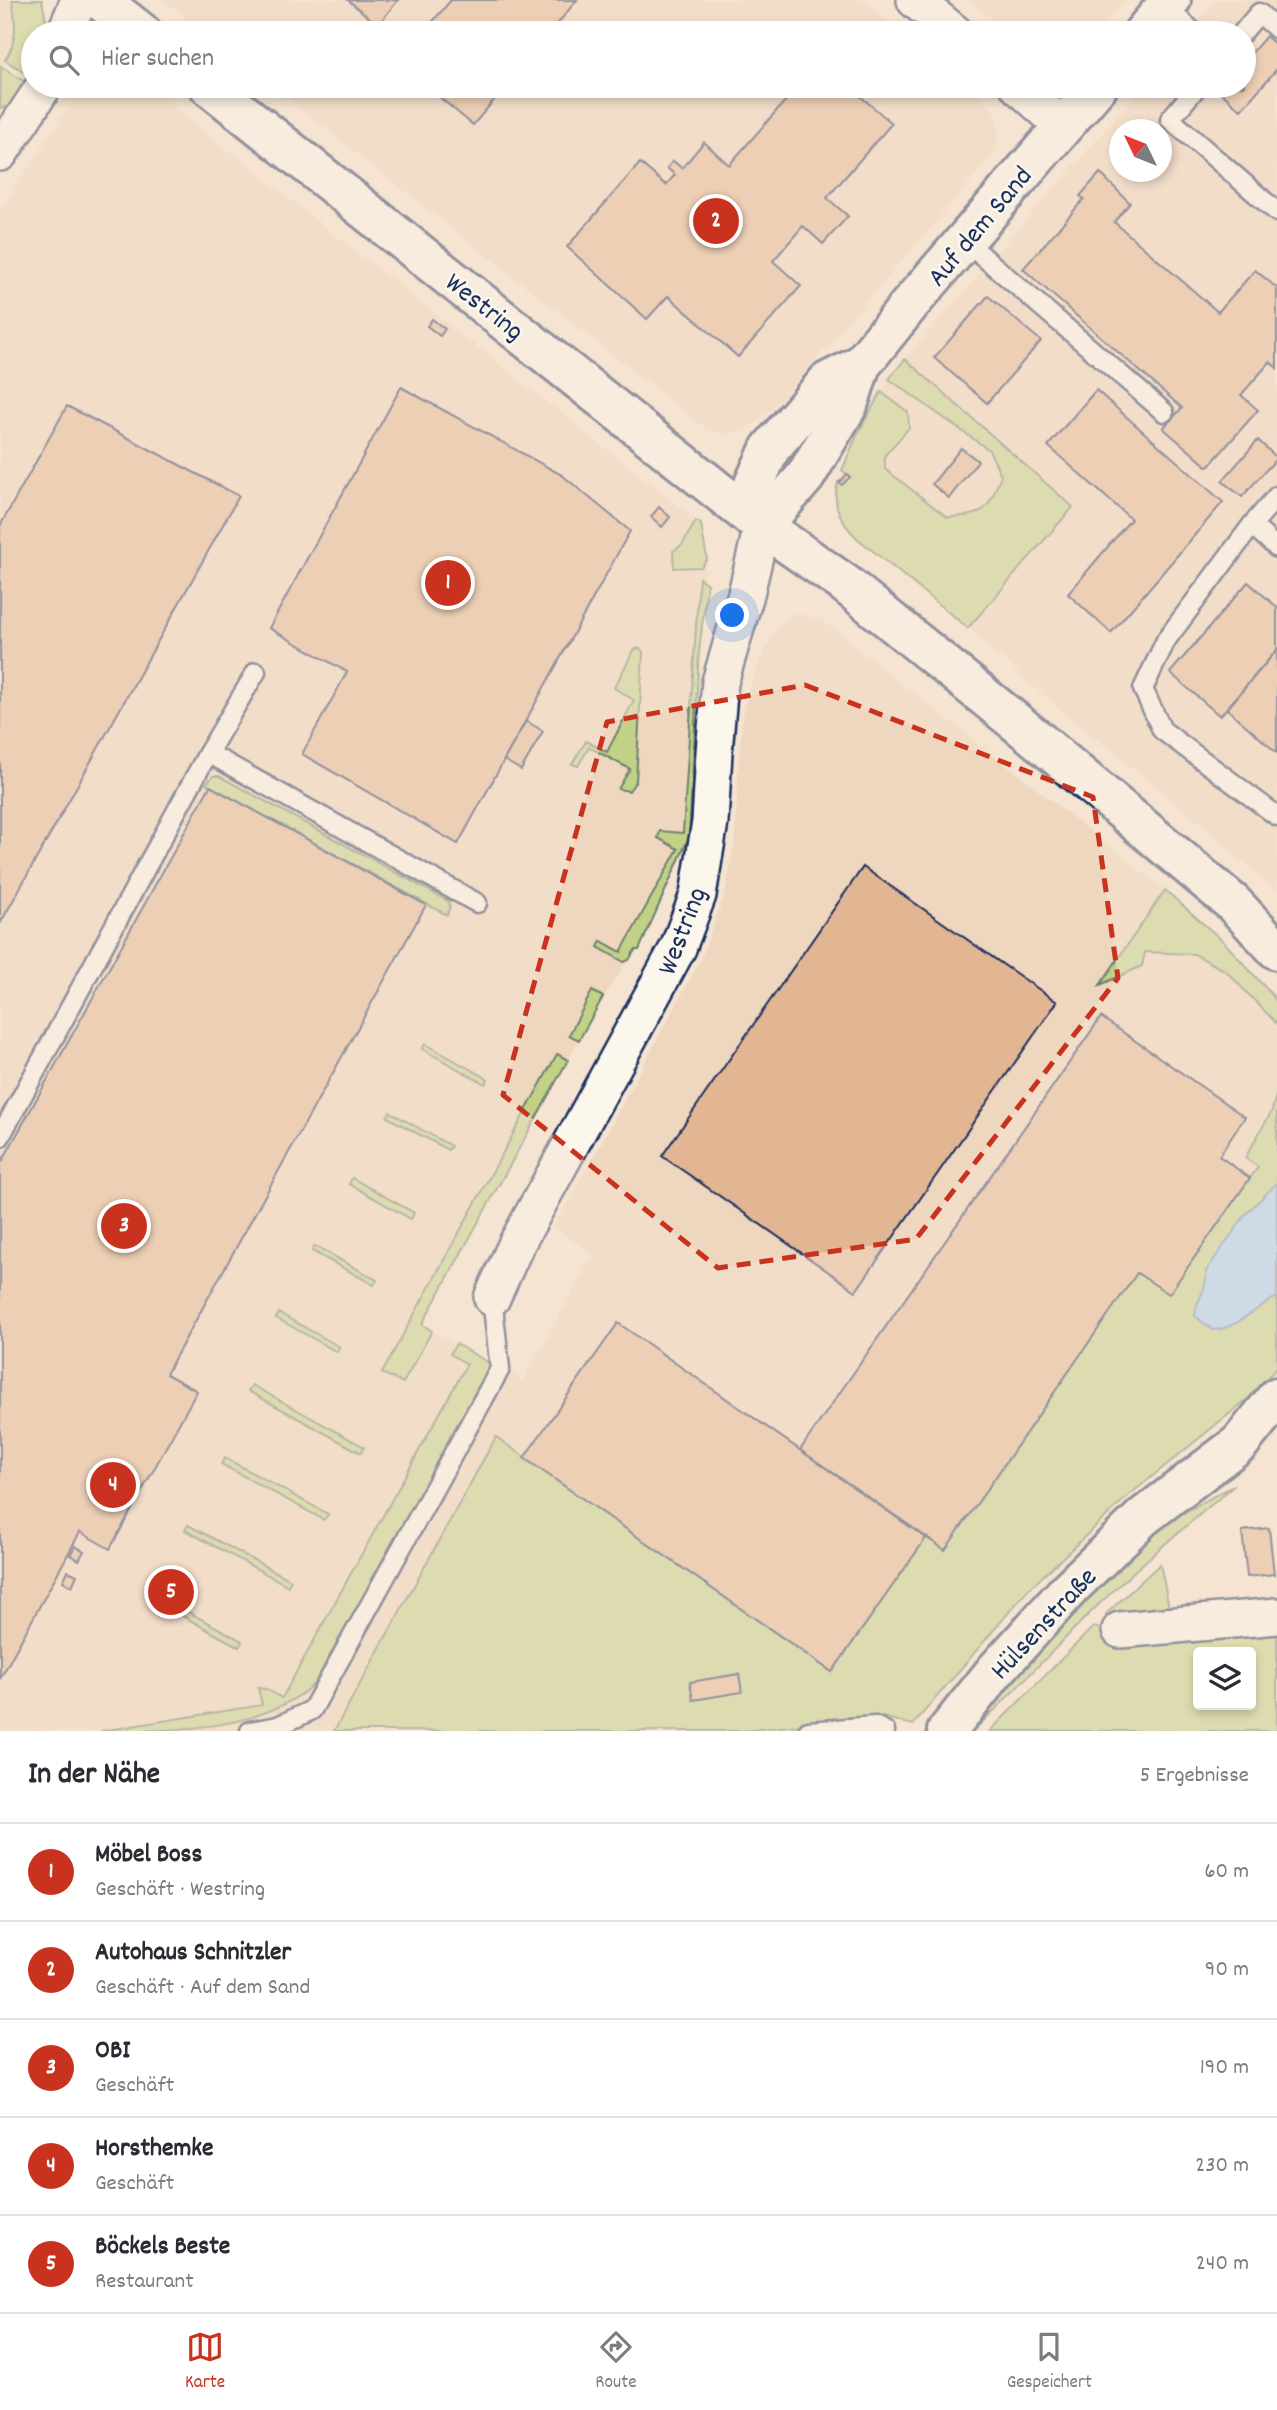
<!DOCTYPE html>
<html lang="de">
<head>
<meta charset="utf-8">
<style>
  :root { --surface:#fff; --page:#f7f7f7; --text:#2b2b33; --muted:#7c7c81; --line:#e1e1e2; --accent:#c8321e }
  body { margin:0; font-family:Dekko,sans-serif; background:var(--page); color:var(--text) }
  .controls { position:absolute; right:21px; bottom:21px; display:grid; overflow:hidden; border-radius:7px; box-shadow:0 4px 10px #0003 }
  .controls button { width:63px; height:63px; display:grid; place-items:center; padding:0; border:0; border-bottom:2px solid var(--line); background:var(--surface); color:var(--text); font:35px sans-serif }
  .compass { position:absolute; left:1109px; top:119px; width:63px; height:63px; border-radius:50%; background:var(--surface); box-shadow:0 4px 10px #0003; rotate:313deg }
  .you { position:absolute; left:733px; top:616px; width:24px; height:24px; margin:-18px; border:5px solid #fff; border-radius:50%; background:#1a73e8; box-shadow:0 0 0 10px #1a73e833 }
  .badge { display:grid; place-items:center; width:46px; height:46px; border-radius:50%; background:var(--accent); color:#fff; font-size:23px; font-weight:700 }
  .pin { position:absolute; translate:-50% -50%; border:4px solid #fff; box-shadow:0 2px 7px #0006 }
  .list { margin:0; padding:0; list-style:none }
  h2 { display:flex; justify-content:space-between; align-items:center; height:91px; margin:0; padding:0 28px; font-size:30px }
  h2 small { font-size:23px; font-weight:400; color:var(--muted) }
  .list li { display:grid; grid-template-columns:46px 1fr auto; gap:21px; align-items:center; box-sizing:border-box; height:98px; padding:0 28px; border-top:2px solid var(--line) }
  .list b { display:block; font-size:26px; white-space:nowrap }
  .list p { margin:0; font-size:23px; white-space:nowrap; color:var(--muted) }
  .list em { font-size:23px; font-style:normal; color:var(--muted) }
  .icon { flex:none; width:38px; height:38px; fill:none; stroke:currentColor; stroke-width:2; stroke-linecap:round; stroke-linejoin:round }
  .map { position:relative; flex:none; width:1277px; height:1731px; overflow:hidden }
  .search { position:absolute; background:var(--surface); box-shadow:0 4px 10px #0003; left:21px; right:21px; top:21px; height:77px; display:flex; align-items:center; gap:18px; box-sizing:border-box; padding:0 24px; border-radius:38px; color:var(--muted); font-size:26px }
  .sheet { height:581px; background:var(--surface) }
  nav { display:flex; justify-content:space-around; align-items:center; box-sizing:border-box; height:98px; border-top:2px solid var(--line); background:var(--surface); font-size:19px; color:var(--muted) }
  nav a { display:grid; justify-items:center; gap:4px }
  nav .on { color:var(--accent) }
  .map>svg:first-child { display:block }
  .built { fill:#efd6be; fill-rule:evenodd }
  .green { fill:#c1d287; stroke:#6e8072; stroke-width:2; fill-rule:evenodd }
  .water { fill:#a0d1fd; stroke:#6b90bd; stroke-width:2 }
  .building { fill:#e3b693; stroke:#1b2f5e; stroke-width:2 }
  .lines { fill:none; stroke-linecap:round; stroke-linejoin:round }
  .lane-casing { stroke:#1b2f5e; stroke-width:23 }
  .street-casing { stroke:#1b2f5e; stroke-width:40 }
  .secondary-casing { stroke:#1b2f5e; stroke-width:44 }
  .lane { stroke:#fbf7ec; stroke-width:18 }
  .street { stroke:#fbf7ec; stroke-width:35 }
  .secondary { stroke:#fbf7ec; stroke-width:38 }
  .marked { fill:none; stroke:#c8321e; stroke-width:5; stroke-dasharray:14 9; stroke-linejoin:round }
  .labels { text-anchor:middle; stroke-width:5; stroke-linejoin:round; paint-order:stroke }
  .street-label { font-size:28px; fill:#1b2f5e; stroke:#fbf7ec }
</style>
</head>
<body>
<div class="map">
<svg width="1277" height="1731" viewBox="0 0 1277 1731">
  <rect width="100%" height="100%" fill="#f4e4d1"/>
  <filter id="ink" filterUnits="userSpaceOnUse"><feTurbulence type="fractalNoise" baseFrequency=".0143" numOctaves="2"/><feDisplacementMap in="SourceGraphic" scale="14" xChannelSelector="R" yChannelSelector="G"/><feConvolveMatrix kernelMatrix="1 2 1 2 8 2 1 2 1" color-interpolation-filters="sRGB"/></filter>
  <g filter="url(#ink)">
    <!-- built -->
    <g class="built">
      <polygon points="0,0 12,0 16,21 14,48 0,68"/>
      <polygon points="163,0 863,0 904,33 205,33"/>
      <polygon points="969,0 1126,0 1096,33 1010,33"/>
      <path d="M1216,0H1277V893L1204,826L1061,711L968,628L857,538L846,527L840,517L834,495L857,435L878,396L900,365L1143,86H1244V33H1188ZM1120,130H1162V172H1120Z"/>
      <polygon points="83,86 147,86 701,524 706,546 707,559 705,564 704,580 707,584 699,652 689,837 639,950 635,950 603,997 422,1325 523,1381 593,1255 554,1226 603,1140 701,959 726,890 735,840 739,757 743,716 748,692 758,665 775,631 788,618 796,613 824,622 1165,890 1223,941 1277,1002 1277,1367 1250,1397 1128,1496 1027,1591 913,1725 882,1717 741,1731 311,1731 311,1726 303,1731 0,1731 0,210"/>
      <polygon points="272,86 966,86 989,105 997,116 999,134 995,153 792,387 769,412 749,427 733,433 720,433 704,427"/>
    </g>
    <!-- green -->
    <g class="green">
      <path d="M12,0H42L48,33H33V71L30,76L5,60C18,41 16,22 12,0Z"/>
      <polygon points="1,66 25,82 10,106 0,108"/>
      <path d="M905,359L1073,507L968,628L857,538C841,522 831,505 838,482L842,485L850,477L842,470L857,435L881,392L908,412L909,428L885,455V469L947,517C987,516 988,510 1001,475L989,450L889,379Z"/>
      <polygon points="696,521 701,524 707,559 701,567 674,568 673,551 682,545"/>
      <polygon points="699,578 707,584 699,652 689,837 639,950 635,950 629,960 624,962 598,947 601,941 621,952 678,849 658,838 660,831 683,833"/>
      <polygon points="638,648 641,649 643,652 636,781 629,791 618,789 630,769 589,747 578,766 572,764 586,741 607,752 634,700 614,688 634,650"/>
      <polygon points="213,776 219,776 448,901 450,907 447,915 206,784"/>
      <polygon points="1165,890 1223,941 1272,995 1277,1002 1277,1024 1226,971 1194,954 1145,952 1142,966 1100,985"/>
      <polygon points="592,991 603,997 579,1040 569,1035"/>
      <polygon points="425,1044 488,1079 485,1084 422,1049"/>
      <polygon points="557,1054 568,1060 422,1324 432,1331 403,1383 382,1373"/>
      <polygon points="1277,1091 1277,1367 1250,1397 1128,1496 1027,1591 913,1725 882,1717 741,1731 334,1731 496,1437 832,1672 926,1538 945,1549 1137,1273 1169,1293 1258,1167 1245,1158 1272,1111"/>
      <polygon points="390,1112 451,1146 448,1150 387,1117"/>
      <polygon points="352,1178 414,1213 411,1219 349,1184"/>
      <polygon points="315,1246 377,1280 374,1285 312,1251"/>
      <polygon points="279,1313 340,1347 337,1352 276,1318"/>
      <path d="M456,1344L491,1364L316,1682C265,1731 173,1731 101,1731L262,1705L258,1688L266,1689L282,1698L467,1364L450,1354Z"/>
      <polygon points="252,1385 364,1447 361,1453 248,1391"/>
      <polygon points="225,1458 328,1514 324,1520 221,1464"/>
      <path d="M1235,1485C1186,1526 1136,1567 1090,1613C1051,1652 1013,1693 973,1731H968L1093,1588L1150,1534L1177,1516Z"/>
      <polygon points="188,1525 291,1580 288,1586 185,1530"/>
      <polygon points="1160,1564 1169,1607 1138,1611 1124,1625 1106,1614"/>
      <polygon points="151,1592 242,1641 239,1647 148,1597"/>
      <path d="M1277,1625V1731H990L1093,1627L1116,1633ZM1198,1652H1251V1705H1198Z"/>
    </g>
    <!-- water -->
    <path class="water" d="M1277,1183V1297C1255,1307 1237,1329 1213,1330L1195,1316C1196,1297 1208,1292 1206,1271L1246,1214Z"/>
    <!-- building -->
    <g class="building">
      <polygon points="348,0 398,0 378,25"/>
      <polygon points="451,0 577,0 550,33 423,33"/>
      <polygon points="1266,36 1277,46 1277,69 1241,110 1219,91 1223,86 1244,86 1244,62"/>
      <polygon points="426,86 506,86 473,125"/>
      <polygon points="769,86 848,86 892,123 827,198 848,216 823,244 803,226 773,261 801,286 738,357 668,296 647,319 567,247 640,163 666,185 675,175 667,168 673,161 682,168 704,142 729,165 786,100"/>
      <polygon points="1100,173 1130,203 1114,222 1218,312 1255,270 1277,288 1277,368 1270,362 1241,395 1258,410 1208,467 1163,428 1182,408 1023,269 1084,199 1080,196"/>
      <polygon points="988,296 1041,341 987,403 934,358"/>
      <polygon points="432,319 445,329 440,336 427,326"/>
      <polygon points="401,387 562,475 630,531 458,844 302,754 347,672 269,628"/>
      <polygon points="1096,390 1223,502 1111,633 1068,594 1131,519 1048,446"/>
      <polygon points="67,406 239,496 0,924 0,526"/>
      <polygon points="1258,440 1277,458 1242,497 1222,481"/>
      <polygon points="961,448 978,461 949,498 932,484"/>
      <polygon points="847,474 850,477 842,485 839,483"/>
      <polygon points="659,507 670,517 662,527 651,517"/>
      <polygon points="1248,582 1277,607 1277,650 1220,716 1170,673"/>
      <polygon points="1277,650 1277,753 1227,709"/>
      <polygon points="526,721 543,731 521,770 504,760"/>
      <polygon points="210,786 426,905 166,1374 197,1391 110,1549 80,1532 0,1679 0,1165"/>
      <polygon points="863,867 1057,1002 856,1291 662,1156"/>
      <polygon points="1101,1017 1245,1117 1219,1156 1250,1178 1169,1294 1137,1273 945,1550 800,1450"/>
      <polygon points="618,1323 926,1538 832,1672 524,1458"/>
      <polygon points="1269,1528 1274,1574 1247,1577 1242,1531"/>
      <polygon points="75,1546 84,1551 79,1560 70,1555"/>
      <polygon points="68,1571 77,1575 72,1586 63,1581"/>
      <polygon points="739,1674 742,1692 693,1700 690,1682"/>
    </g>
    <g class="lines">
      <defs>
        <g id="lane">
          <polyline points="1165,7 1195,33"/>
          <polyline points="1242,33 1259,13 1277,29"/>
          <polyline points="1198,86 1170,119 1277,212"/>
          <polyline points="965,241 1164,412"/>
          <polyline points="1277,496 1252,525 1166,640 1143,689 1162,730 1277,816"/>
          <polyline points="1252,525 1277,548"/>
          <polyline points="208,753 256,672"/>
          <polyline points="0,1137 208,753 477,903"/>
          <polyline points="250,1731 278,1726 312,1710 500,1369 492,1298"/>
          <polyline points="808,1731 875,1726 885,1731"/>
        </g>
        <g id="street">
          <polyline points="915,0 955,33"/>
          <polyline points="65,33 79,0"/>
          <polyline points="1018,86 1063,126"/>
          <polyline points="0,153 44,86"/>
          <polyline points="492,1298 516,1245 678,948 698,895 710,822 714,752 720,682 746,594 762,526"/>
          <polyline points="1120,1630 1277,1616"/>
        </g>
        <g id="secondary">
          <polyline points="100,0 142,33"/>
          <polyline points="1143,33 1171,0"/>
          <polyline points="209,86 762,526 844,583 1033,736 1233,903 1277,950"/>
          <polyline points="762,526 805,477 848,405 861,365 910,304 1098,86"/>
          <polyline points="762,526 754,484 770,449 827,382 861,365"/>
          <polyline points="947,1731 995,1671 1071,1587 1143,1517 1240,1443 1277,1397"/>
        </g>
      </defs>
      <!-- lane casing -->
      <use href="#lane" class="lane-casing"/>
      <!-- street casing -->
      <use href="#street" class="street-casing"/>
      <!-- secondary casing -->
      <use href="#secondary" class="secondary-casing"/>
      <!-- lane -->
      <use href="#lane" class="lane"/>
      <!-- street -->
      <use href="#street" class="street"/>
      <!-- secondary -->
      <use href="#secondary" class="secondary"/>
    </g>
  </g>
  <!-- marked area -->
  <path d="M0 0H1277V1731H0ZM805,685L1093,797L1118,978L916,1239L718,1268L503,1095L607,722Z" fill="#f4e4d1" fill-opacity=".55" fill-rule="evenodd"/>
  <path class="marked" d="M805,685L1093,797L1118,978L916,1239L718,1268L503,1095L607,722Z"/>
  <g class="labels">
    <!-- street labels -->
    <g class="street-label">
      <text transform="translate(978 225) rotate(-50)" y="10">Auf dem Sand</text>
      <text transform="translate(486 305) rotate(38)" y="10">Westring</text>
      <text transform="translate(680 930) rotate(-69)" y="10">Westring</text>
      <text transform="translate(1042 1622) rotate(-47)" y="10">Hülsenstraße</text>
    </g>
  </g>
</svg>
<div class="controls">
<button><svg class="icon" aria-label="layers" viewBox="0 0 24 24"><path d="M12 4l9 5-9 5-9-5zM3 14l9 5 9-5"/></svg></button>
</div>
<svg class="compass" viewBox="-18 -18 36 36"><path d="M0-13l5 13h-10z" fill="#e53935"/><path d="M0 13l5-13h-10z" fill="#7c7c81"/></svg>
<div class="you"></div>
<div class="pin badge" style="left:448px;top:583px">1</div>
<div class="pin badge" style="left:716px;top:221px">2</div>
<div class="pin badge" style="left:124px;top:1226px">3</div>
<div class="pin badge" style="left:113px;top:1485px">4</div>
<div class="pin badge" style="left:171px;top:1592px">5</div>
<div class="search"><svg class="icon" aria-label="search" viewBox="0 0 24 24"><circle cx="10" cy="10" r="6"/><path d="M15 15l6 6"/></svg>Hier suchen</div>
</div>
<section class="sheet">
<h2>In der Nähe<small>5 Ergebnisse</small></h2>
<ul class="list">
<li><span class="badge">1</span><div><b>Möbel Boss</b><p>Geschäft · Westring</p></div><em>60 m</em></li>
<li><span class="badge">2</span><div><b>Autohaus Schnitzler</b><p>Geschäft · Auf dem Sand</p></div><em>90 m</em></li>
<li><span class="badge">3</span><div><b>OBI</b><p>Geschäft</p></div><em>190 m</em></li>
<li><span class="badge">4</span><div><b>Horsthemke</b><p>Geschäft</p></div><em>230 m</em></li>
<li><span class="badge">5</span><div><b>Böckels Beste</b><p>Restaurant</p></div><em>240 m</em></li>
</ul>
</section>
<nav>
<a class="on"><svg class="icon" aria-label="map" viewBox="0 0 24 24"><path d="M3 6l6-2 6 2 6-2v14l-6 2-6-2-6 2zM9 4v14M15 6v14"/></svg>Karte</a>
<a><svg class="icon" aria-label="directions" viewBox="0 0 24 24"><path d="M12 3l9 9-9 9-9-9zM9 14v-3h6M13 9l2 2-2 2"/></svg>Route</a>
<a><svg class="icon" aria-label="saved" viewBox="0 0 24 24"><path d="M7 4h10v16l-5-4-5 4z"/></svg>Gespeichert</a>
</nav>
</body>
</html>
